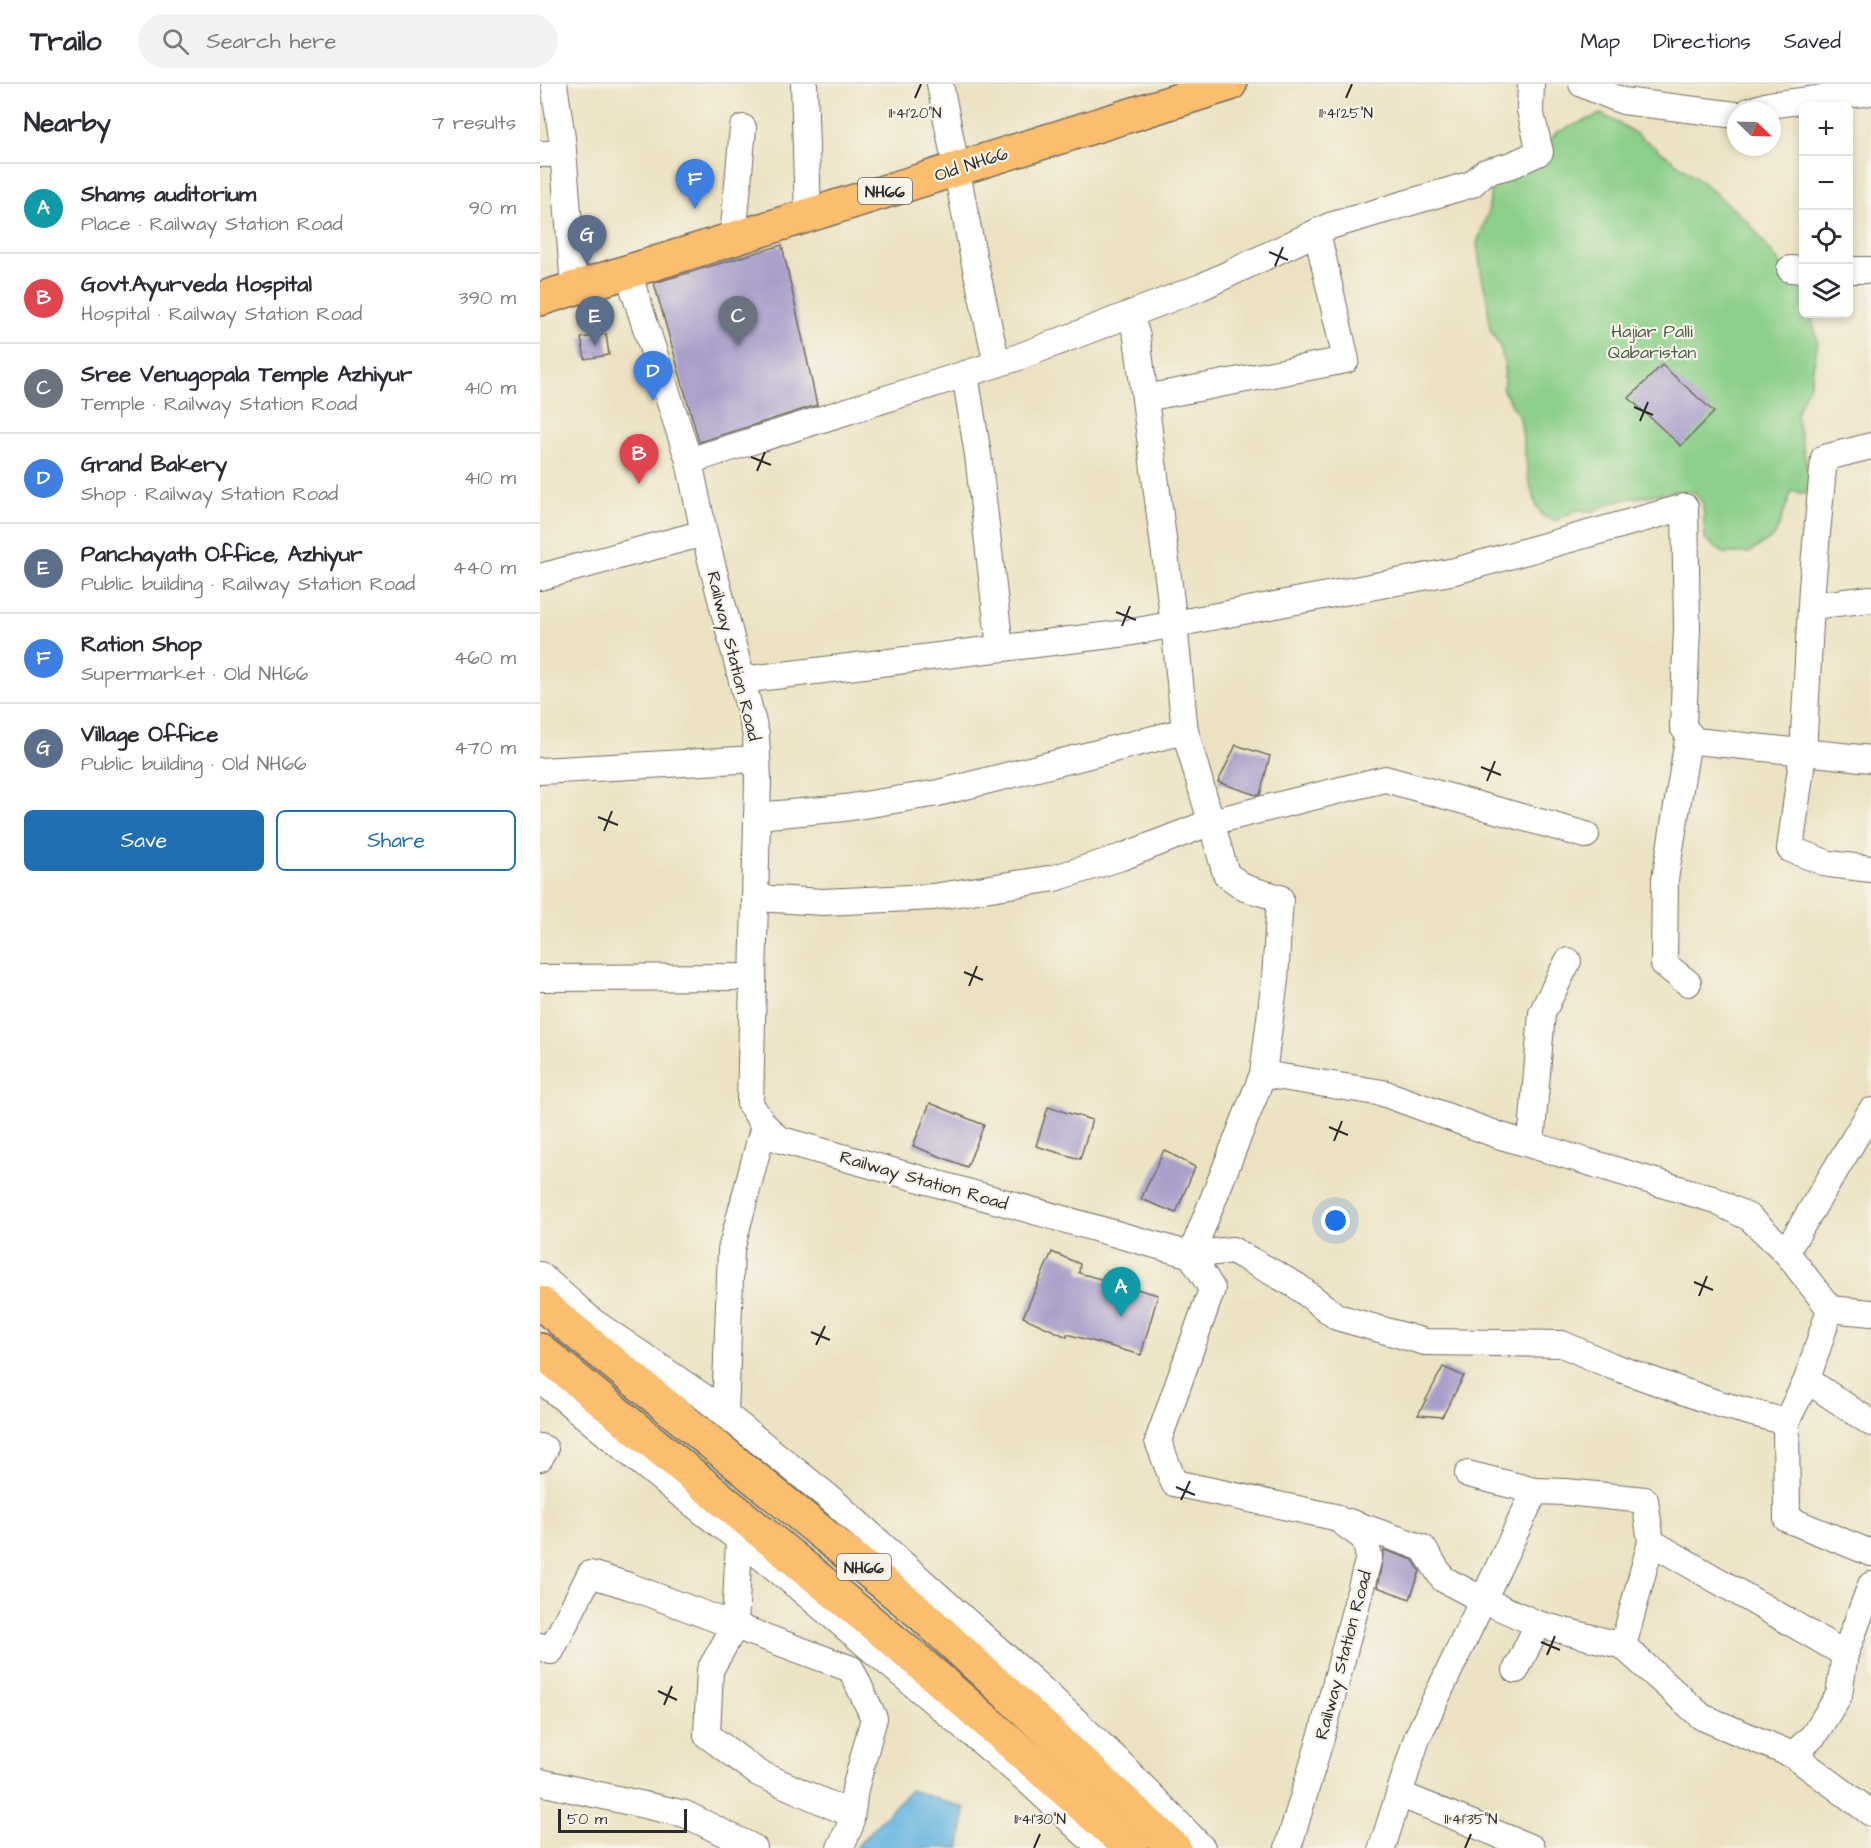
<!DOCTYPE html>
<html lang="en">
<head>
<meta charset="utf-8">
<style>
  :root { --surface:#fff; --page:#f2f2f3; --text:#2b2b33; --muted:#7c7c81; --line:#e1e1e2; --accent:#1f6fb2 }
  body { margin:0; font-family:"Architects Daughter",sans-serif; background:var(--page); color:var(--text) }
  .controls { position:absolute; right:18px; top:18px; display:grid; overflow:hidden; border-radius:9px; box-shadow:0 3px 9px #0003 }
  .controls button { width:54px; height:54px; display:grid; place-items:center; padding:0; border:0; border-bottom:2px solid var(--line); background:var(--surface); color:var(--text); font:30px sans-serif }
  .compass { position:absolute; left:1187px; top:18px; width:54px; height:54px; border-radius:50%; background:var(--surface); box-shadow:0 3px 9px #0003; rotate:113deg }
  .scale { position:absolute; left:18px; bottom:15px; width:129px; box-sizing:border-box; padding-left:6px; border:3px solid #2b2b2b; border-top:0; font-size:16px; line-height:21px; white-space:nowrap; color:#2b2b2b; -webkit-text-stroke:4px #f7f3e8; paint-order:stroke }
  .you { position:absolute; left:796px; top:1137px; width:21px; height:21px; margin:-15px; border:4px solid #fff; border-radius:50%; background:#1a73e8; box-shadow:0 0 0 9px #1a73e833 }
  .badge { display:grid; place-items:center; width:39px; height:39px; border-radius:50%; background:var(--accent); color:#fff; font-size:20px; font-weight:700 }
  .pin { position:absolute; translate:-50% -50px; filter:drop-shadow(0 2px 3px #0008) }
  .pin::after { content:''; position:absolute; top:32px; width:21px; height:18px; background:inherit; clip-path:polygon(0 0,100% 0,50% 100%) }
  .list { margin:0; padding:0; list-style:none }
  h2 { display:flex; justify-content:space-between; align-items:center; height:78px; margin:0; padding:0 24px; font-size:26px }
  h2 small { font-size:20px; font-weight:400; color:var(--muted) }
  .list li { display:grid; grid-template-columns:39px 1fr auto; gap:18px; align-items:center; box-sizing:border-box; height:90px; padding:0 24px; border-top:2px solid var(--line) }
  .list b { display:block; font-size:22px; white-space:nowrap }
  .list p { margin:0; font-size:20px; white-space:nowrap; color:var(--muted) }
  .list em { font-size:20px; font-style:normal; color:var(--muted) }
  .actions { display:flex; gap:12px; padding:18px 24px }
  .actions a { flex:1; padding:14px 0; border:2px solid var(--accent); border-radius:9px; text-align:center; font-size:21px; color:var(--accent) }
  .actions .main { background:var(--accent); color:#fff }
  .icon { flex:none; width:33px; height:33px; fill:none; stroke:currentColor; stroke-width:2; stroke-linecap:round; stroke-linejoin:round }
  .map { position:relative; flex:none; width:1331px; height:1764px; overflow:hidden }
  header { display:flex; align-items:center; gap:36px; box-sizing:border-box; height:84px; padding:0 30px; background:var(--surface); border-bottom:2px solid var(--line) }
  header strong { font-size:28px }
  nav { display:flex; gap:33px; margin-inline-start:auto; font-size:21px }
  .search { width:420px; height:54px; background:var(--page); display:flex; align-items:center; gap:15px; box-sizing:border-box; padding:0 21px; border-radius:33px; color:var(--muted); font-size:22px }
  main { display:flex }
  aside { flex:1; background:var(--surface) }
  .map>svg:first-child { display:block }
  .green { fill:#8bcf88; stroke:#5b7d5a; stroke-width:1.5 }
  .water { fill:#64b4de; stroke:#487084; stroke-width:1.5 }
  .building { fill:#a89ec9 }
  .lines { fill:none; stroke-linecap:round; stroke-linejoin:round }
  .minor-casing { stroke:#6f6b60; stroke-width:28 }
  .major-casing { stroke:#6f6b60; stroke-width:36 }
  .highway-casing { stroke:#6f6b60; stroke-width:36 }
  .minor { stroke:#fff; stroke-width:26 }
  .major { stroke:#fbbd6e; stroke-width:33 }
  .highway { stroke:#fbbd6e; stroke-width:33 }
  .ticks { fill:none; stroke:#2b2b2b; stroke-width:2 }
  .labels { text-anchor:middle; stroke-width:4.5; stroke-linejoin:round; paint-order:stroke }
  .shield { fill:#f7f3e8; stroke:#686764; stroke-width:1.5 }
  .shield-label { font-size:16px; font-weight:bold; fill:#2b2b2b }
  .street-label { font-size:18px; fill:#2b2b2b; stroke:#f7f3e8 }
  .park-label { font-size:18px; fill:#485c47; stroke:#f7f3e8 }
  .ticks-label { font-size:15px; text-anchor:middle; fill:#2b2b2b; stroke:#f7f3e8; stroke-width:4.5; stroke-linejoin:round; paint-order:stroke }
</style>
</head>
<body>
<header>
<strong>Trailo</strong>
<div class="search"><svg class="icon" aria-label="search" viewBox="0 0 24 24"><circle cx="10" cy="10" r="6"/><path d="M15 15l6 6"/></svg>Search here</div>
<nav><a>Map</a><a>Directions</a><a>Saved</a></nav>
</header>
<main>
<aside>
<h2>Nearby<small>7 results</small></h2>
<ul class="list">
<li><span class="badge" style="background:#0f9aa8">A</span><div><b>Shams auditorium</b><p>Place · Railway Station Road</p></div><em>90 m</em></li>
<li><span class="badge" style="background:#e0444e">B</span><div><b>Govt.Ayurveda Hospital</b><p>Hospital · Railway Station Road</p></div><em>390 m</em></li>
<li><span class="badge" style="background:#6b7280">C</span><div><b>Sree Venugopala Temple Azhiyur</b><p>Temple · Railway Station Road</p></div><em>410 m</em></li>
<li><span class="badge" style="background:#3f7fe0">D</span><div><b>Grand Bakery</b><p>Shop · Railway Station Road</p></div><em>410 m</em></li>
<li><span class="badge" style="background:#5c6f8a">E</span><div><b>Panchayath Office, Azhiyur</b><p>Public building · Railway Station Road</p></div><em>440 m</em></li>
<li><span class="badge" style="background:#3f7fe0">F</span><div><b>Ration Shop</b><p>Supermarket · Old NH66</p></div><em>460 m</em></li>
<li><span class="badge" style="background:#5c6f8a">G</span><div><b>Village Office</b><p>Public building · Old NH66</p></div><em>470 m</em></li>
</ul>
<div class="actions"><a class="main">Save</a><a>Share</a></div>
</aside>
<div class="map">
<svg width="1331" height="1764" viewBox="0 0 1331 1764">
  <rect width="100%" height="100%" fill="#f7f3e8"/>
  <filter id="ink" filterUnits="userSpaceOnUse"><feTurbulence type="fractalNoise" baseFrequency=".0167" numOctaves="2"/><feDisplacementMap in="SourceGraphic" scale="12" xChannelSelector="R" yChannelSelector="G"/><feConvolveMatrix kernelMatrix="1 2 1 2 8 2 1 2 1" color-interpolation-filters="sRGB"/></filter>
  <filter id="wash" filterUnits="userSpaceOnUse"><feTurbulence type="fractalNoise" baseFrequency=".008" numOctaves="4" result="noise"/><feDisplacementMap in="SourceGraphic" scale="24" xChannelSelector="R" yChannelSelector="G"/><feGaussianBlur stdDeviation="1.35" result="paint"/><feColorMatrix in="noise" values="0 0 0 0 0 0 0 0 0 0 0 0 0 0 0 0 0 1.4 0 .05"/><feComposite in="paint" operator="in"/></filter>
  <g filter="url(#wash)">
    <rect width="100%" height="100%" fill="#ece2c2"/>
    <!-- green -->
    <polygon class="green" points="1061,30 1089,45 1159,95 1208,138 1263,209 1264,230 1270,230 1278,257 1271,297 1256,330 1270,397 1265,410 1252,407 1235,452 1209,469 1183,469 1165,455 1163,419 1154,408 1135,407 1076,417 1053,427 1036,426 1016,437 1004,433 996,421 989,397 980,334 963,306 965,284 961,265 950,245 947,215 941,188 937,159 948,129 953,93 1000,68 1017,48"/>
    <!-- water -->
    <polygon class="water" points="370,1706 425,1724 420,1764 315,1764"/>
    <g id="blocks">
      <!-- building -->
      <g class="building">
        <polygon points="242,161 277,321 159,358 114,199"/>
        <polygon points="66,250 69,271 45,275 41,254"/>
        <polygon points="1122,281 1174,328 1141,362 1089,314"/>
        <polygon points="696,661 730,672 720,711 716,711 678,698"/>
        <polygon points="390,1019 444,1041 427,1083 373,1062"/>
        <polygon points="508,1023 552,1036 540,1075 496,1062"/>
        <polygon points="624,1066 655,1083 636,1129 601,1115"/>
        <polygon points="512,1168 540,1180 539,1189 618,1211 601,1271 527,1250 527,1253 483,1233"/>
        <polygon points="903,1283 924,1292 902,1333 878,1331"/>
        <polygon points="844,1466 873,1476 880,1487 870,1515 837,1503"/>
      </g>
    </g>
  </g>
  <g filter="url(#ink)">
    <use href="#blocks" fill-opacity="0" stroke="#6f6b60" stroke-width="1.5"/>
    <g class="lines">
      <defs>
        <g id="minor">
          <polyline points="14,0 22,54 34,203"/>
          <polyline points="264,0 268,131"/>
          <polyline points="400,0 433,171 457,280"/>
          <polyline points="1042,0 1083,17 1196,31"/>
          <polyline points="1209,27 1229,21 1331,8"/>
          <polyline points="0,70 23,70"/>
          <polyline points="193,155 203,44"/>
          <polyline points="1250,185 1264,186"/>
          <polyline points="1308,186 1331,186"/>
          <polyline points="88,188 149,377 164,449 216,651 218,695 210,1020 224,1041 238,1055 651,1171 672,1205 618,1357 634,1399 795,1433 825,1455 829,1473 783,1647 748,1764"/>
          <polyline points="590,230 597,253 634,540 645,647 686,790 705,804 740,814 735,895 723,990 651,1171 692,1166 757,1202 797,1233 885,1258 1022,1260 1072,1282 1176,1319 1246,1338 1267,1296 1290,1225 1246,1168 1331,1027"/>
          <polyline points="425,290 438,371 460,564"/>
          <polyline points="605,314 806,276 777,148"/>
          <polyline points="1331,362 1284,374 1272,503 1263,669 1250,765 1289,780 1331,785"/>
          <polyline points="149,377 476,274 661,203 790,142 932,100 945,88 972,81 1000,68 990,26 991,0"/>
          <polyline points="0,493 164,449"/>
          <polyline points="1271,522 1331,515"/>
          <polyline points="202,596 587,549 915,487 1145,423 1147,543 1143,643 1155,657 1331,675"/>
          <polyline points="0,687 217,675"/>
          <polyline points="217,732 305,724 398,709 645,647"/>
          <polyline points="215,814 283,818 393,813 515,794 582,773 671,738 845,695 1046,751"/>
          <polyline points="0,894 213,893"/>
          <polyline points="1148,899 1124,880 1125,795 1149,650"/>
          <polyline points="723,990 843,1009 958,1051 1172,1115 1210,1134 1246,1168"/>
          <polyline points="991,1060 1002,929 1028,877"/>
          <polyline points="0,1191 52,1237 165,1314 292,1416 507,1610 576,1675 662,1764"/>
          <polyline points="1290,1225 1331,1229"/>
          <polyline points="0,1295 126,1399 233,1482 488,1697 546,1751 566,1764"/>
          <polyline points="1267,1296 1331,1339"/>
          <polyline points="185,1330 191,1166 224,1041"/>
          <polyline points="1246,1338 1247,1435 1331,1469"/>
          <polyline points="0,1363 5,1365 0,1374"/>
          <polyline points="928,1390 995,1407 1026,1408 1105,1416 1111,1458 1083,1562 998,1540"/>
          <polyline points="809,1438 883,1464 903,1495 943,1516 998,1540 976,1586"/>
          <polyline points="199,1456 195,1542 311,1585 334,1634 315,1705 310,1742 300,1764"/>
          <polyline points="1111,1458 1305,1570"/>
          <polyline points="0,1562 11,1567 50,1490 89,1502 195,1542 170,1586 167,1651 218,1689 311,1730"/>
          <polyline points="1083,1562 1162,1633 1253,1671 1331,1729"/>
          <polyline points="1253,1671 1274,1651 1299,1611 1305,1570 1331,1501"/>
          <polyline points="0,1698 145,1730 214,1764"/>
          <polyline points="859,1710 992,1764"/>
          <polyline points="842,1764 877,1654 995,1407"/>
        </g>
        <polyline id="major" points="0,215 690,0"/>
        <g id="highway">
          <polyline points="0,1219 380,1529 634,1764"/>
          <polyline points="0,1266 371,1571 591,1764"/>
        </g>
      </defs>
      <!-- minor casing -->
      <use href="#minor" class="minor-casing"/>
      <!-- major casing -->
      <use href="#major" class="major-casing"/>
      <!-- highway casing -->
      <use href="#highway" class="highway-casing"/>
      <!-- minor -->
      <use href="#minor" class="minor"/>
      <!-- major -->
      <use href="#major" class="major"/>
      <!-- highway -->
      <use href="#highway" class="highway"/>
    </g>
  </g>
  <!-- ticks -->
  <path class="ticks" d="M375,14L381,0M806,14L812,0M729,168L748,176M735,182L743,163M1094,323L1113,331M1100,337L1108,318M211,373L231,381M217,387L225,368M576,528L596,536M582,542L590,522M941,683L961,691M947,697L955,677M58,733L78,741M64,747L72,727M424,888L443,896M429,902L437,882M789,1043L808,1051M794,1057L802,1037M1154,1198L1173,1206M1159,1212L1167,1192M271,1248L290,1256M276,1261L285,1242M636,1403L655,1411M641,1416L650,1397M1001,1558L1020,1566M1007,1571L1015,1552M118,1607L137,1616M124,1621L132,1602M494,1764L500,1750M925,1764L931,1750"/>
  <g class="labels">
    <!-- shield labels -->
    <g class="shield">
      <rect x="318" y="94" width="54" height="26" rx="4.5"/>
      <rect x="297" y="1470" width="54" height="26" rx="4.5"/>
    </g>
    <g class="shield-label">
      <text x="345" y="113">NH66</text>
      <text x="324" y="1489">NH66</text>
    </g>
    <!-- street labels -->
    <g class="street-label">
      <text transform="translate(431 80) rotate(-18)" y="6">Old NH66</text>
      <text transform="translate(194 572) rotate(76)" y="6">Railway Station Road</text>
      <text transform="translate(384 1096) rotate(16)" y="6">Railway Station Road</text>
      <text transform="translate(803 1571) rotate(-75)" y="6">Railway Station Road</text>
    </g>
    <!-- park labels -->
    <g class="park-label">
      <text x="1112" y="253">Hajiar Palli<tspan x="1112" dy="21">Qabaristan</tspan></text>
    </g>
  </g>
  <g class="ticks-label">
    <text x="375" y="34">11°41'20"N</text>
    <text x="806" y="34">11°41'25"N</text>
    <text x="500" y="1740">11°41'30"N</text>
    <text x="931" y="1740">11°41'35"N</text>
  </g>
</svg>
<div class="controls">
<button>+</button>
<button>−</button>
<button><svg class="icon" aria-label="locate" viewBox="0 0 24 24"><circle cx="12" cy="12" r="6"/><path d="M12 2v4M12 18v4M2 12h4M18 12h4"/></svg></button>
<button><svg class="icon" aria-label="layers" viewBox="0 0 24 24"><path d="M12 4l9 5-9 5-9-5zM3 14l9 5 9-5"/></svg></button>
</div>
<svg class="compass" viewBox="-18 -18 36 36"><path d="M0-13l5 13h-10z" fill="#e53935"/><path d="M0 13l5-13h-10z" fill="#7c7c81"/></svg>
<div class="scale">50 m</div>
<div class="you"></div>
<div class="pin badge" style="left:581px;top:1233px;background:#0f9aa8">A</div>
<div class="pin badge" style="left:99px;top:400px;background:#e0444e">B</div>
<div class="pin badge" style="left:198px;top:262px;background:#6b7280">C</div>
<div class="pin badge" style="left:113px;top:317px;background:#3f7fe0">D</div>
<div class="pin badge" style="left:55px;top:262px;background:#5c6f8a">E</div>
<div class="pin badge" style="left:155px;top:125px;background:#3f7fe0">F</div>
<div class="pin badge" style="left:47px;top:181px;background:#5c6f8a">G</div>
</div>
</main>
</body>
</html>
